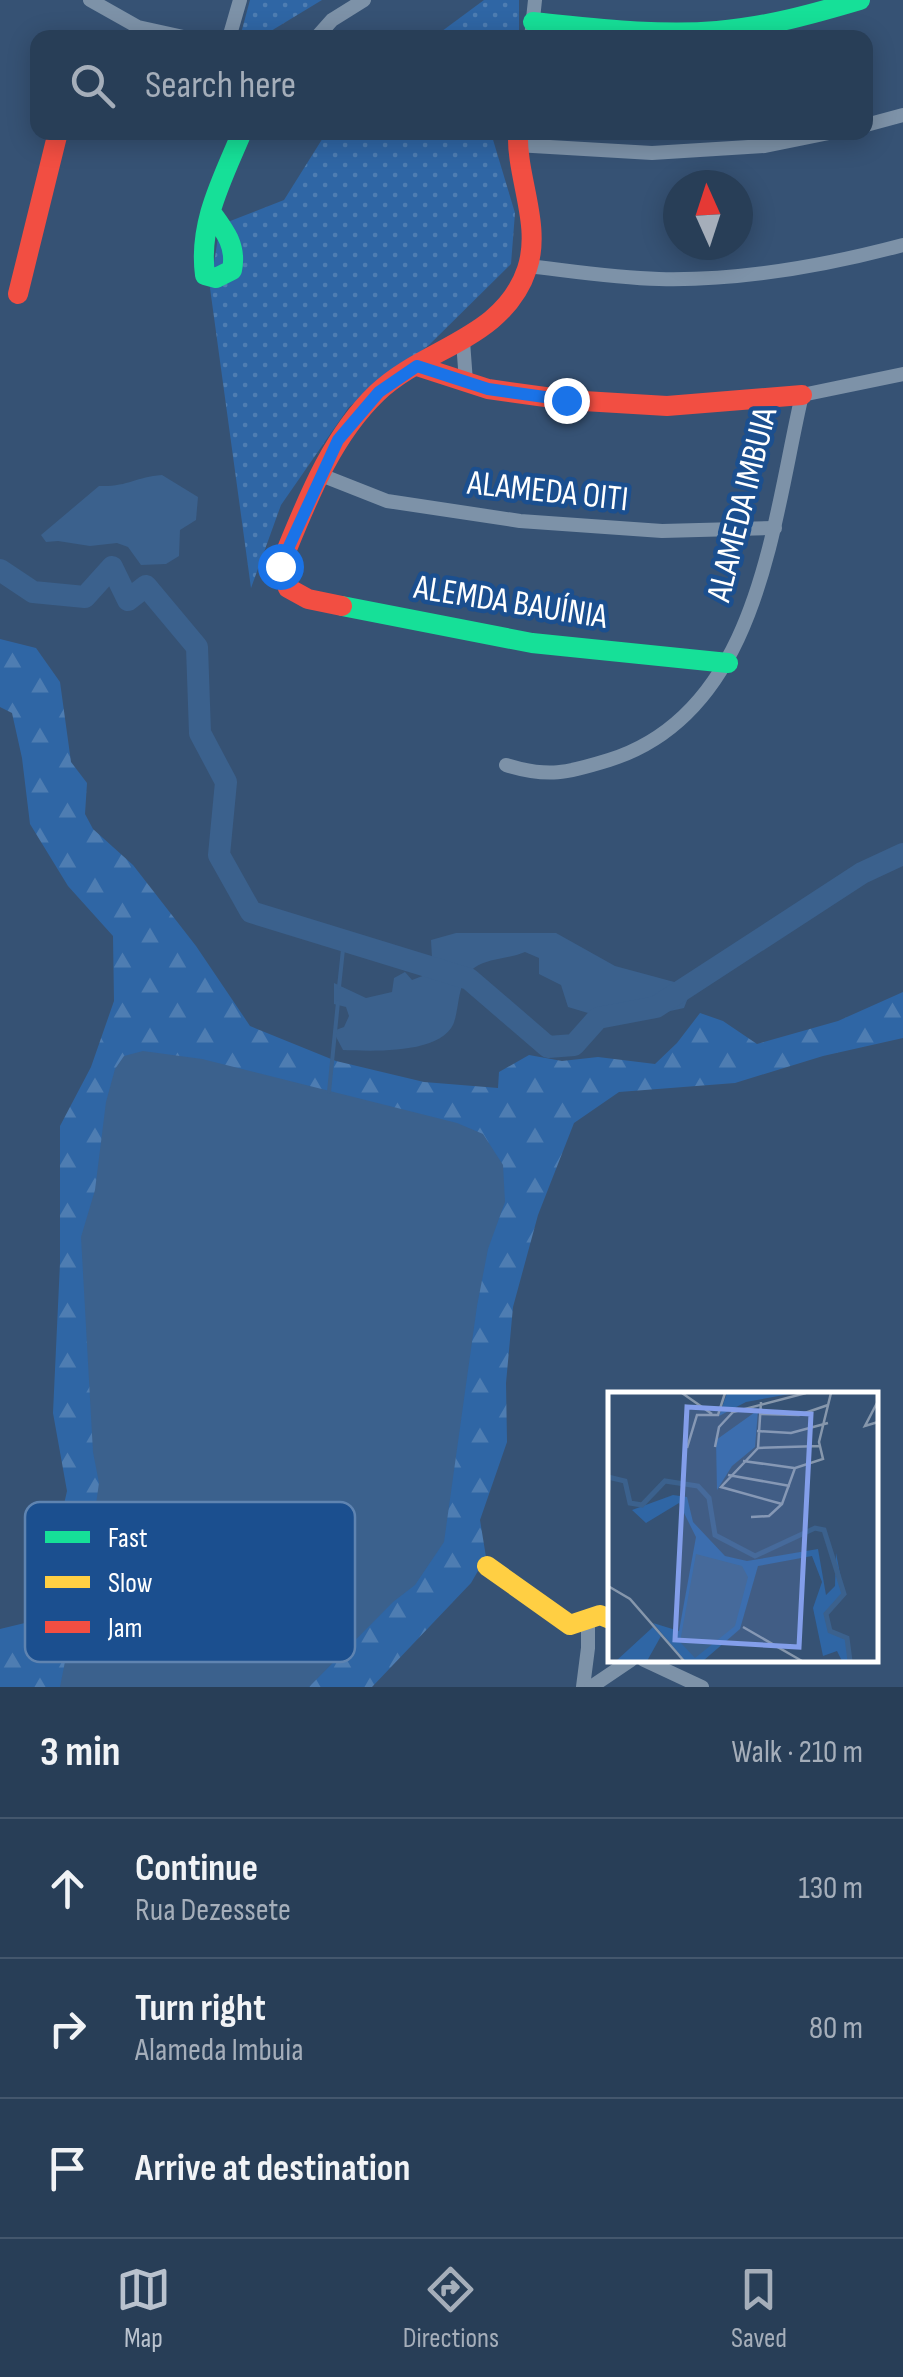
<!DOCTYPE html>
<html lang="en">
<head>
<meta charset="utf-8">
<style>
  :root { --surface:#283e57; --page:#30455d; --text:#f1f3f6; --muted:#a5aeba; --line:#44576d; --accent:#b9c2ce }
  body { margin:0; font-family:"Sofia Sans Condensed",sans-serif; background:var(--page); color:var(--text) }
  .compass { position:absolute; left:663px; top:170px; width:90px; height:90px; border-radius:50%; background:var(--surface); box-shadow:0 5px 25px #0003; rotate:357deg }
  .stop { position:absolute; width:30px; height:30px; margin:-22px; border:8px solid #1a73e8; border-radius:50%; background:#fff }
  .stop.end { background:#1a73e8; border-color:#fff; box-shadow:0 2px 10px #0008 }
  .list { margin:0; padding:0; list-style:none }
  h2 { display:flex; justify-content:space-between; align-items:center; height:130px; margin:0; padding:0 40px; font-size:42px }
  h2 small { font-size:32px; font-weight:400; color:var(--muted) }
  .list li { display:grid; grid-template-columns:65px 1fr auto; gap:30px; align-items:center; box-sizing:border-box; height:140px; padding:0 40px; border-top:2px solid var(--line) }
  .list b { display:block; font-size:38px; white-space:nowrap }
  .list p { margin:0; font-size:32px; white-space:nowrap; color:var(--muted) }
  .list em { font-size:32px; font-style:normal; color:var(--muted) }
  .icon { flex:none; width:55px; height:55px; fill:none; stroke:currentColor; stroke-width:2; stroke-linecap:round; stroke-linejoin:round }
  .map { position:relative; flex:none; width:903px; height:1687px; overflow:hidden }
  .search { position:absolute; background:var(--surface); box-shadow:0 5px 25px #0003; left:30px; right:30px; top:30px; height:110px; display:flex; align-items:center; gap:25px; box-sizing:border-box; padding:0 35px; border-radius:20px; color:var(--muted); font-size:38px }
  .sheet { height:550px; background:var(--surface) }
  nav { display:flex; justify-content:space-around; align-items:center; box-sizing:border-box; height:140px; border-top:2px solid var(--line); background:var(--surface); font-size:28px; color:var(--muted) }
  nav a { display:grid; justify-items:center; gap:5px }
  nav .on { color:var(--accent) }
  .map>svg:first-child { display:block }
  .forest { fill:url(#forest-firs) }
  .park { fill:url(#park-dots) }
  .water { fill:#3b618d }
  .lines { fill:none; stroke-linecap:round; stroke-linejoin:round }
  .stream { stroke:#3b618d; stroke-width:4 }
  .river { stroke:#3b618d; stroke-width:22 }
  .street { stroke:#7d92a8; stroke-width:14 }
  .fast { stroke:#16e098; stroke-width:20 }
  .slow { stroke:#ffcf43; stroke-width:20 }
  .jam { stroke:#f24e42; stroke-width:20 }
  .route { stroke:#1a73e8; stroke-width:12 }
  .labels { text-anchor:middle; stroke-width:9; stroke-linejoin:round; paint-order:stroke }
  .street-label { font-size:35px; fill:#fff; stroke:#1b4f8f }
  .inset-river { fill:none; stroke:#3b618d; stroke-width:5 }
  .inset-road { fill:none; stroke:#8697ac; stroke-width:2.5 }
  .view { fill:#839eea; fill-opacity:0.15; stroke:#839eea; stroke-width:5 }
  .inset-edge { fill:none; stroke:#fff; stroke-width:5 }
  .key { fill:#1b4f8f; stroke:#5f84b1; stroke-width:2.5 }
  .key-label { font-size:28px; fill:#fff }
</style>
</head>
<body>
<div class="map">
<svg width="903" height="1687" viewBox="0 0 903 1687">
  <defs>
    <pattern id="forest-firs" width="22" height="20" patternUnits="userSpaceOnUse" patternTransform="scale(2.5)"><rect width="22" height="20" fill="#2f66a5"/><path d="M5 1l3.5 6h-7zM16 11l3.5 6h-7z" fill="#4e7db2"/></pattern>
    <pattern id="park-dots" width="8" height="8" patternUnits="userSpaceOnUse" patternTransform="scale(2.5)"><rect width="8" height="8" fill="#2f66a5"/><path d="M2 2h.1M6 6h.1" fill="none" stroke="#4e7db2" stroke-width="1.8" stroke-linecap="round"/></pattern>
  </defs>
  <rect width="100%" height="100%" fill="#365274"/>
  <!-- forest -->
  <polygon class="forest" points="0,639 36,648 60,682 71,762 87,783 85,814 93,829 133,865 196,946 250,1026 336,1061 424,1082 498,1088 499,1072 529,1055 562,1061 598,1057 655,1064 677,1043 700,1013 723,1021 757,1044 838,1021 903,992 903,1038 823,1056 735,1083 619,1092 574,1123 538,1215 513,1307 506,1383 507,1442 480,1520 486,1557 471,1583 372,1687 0,1687 0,1629 29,1622 47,1580 67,1491 53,1413 60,1263 60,1126 91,1067 114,1001 113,936 68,886 30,824 22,758 12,713 0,707"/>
  <!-- park -->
  <g class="park">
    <polygon points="250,0 322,0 261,37 240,37"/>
    <polygon points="484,0 519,0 519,37 434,37"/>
    <polygon points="326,133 491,133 515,213 511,264 429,345 349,407 281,505 251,588 210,288 220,225 284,200"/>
  </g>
  <!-- water -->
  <g class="water">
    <path d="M162,475L198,497L196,520L180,530L179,556L166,564L141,565L128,547L117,543L90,546L58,541L46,542L41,535L99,486C128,487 135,477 162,475Z"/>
    <path d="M456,933H556L615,966L678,983L689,995L684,1008L652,1015L637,1008L588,1013L568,1007L561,985L539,974V958L525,952C509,959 488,958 474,968C458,981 460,1001 455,1019C447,1055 372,1051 343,1050L333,1031L344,1027L349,1016L346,1007L334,1004V983L366,998L392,992L394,978L405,972L412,980L425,975L432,958L431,940Z"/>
    <polygon points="143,1051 202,1059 457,1123 483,1134 503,1165 505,1202 488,1249 477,1306 444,1542 415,1585 393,1602 309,1687 60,1687 72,1626 74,1562 94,1518 99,1483 93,1452 81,1237 95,1190 106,1102 115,1069 124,1056"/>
  </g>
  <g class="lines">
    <!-- stream -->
    <g class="stream">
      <polyline points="339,987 344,940"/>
      <polyline points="329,1092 338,1002"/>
    </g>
    <!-- river -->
    <polyline class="river" points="0,570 33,592 85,597 112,567 128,600 146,586 197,647 200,733 226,782 219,855 251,912 469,979 548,1047 574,1045 598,1018 656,1007 862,873 903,854"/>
    <!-- street -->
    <g class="street">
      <polyline points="90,0 138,27 188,38"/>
      <polyline points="229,38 240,0"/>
      <polyline points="316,38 332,20 364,0"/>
      <polyline points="531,38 535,0"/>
      <polyline points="866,125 903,115"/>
      <polyline points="516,145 652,153 765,146 834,132"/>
      <path d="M528,266C571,271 615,278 659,279C741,281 824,266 903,245"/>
      <polyline points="463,341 466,382"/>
      <polyline points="321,475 387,501 520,521 662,531 775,528"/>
      <path d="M506,765C548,778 567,773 609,760C759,713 772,524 802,395L903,374"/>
      <polyline points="644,1660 702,1687"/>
      <polyline points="583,1687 588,1648 588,1620"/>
      <polyline points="591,1687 631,1660"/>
    </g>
    <!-- fast -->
    <g class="fast">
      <path d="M533,22C594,28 656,36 717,31C766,27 813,14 860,0"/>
      <path d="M211,212C225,231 237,246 232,270L216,278L205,275C198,223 223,178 242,132"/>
      <polyline points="342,606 532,643 728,663"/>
    </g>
    <!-- slow -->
    <polyline class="slow" points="487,1566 570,1625 600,1615 610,1619"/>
    <!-- jam -->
    <g class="jam">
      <polyline points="18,294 58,132"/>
      <polyline points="417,366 488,389 567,400 667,406 802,395"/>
      <path d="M342,606L308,599L288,588L280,566C305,506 329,439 377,393C425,347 504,339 527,269C542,225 516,177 518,132"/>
    </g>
  </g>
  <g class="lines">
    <!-- route -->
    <polyline class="route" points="280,566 338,440 379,392 417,366 488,389 566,400"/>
  </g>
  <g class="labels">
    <!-- street labels -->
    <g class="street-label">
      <text transform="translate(548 490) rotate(6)" y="12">ALAMEDA OITI</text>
      <text transform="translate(741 504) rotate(-76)" y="12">ALAMEDA IMBUIA</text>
      <text transform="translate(511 601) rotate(9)" y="12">ALEMDA BAUÍNIA</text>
    </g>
  </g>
  <!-- overview -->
  <g transform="translate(608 1392)">
    <rect width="270" height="270" fill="#365274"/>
    <path d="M65,103L79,105L85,130L117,164L139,169L210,157L218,203L227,194L228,161L236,202L218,222L222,239L239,246L242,269H234L229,259L215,264L205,216L214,190L204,164L150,174L132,237L95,269H77L45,231L71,239L88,145L71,111L38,131L24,118ZM45,235L53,244L39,269H8Z" fill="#2f66a5"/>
    <path d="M119,1H187L138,10L111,24ZM150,18L147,55L124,74L109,98L108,48Z" fill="#2f66a5"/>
    <path d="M88,162L134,174L140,185L127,234L87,266L72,250Z" fill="#3b618d"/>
    <path class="inset-river" d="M0,85L17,89L22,111L34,113L57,89L90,94L101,106L107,143L147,164L207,136L216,138L236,202L218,222L222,239L239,246L242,269"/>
    <path class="inset-road" d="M74,1L104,22M270,9L257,34L270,30M153,10L150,56L113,95L174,112M152,22L191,23L220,13M149,39L183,41L220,31M107,55L111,35L125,20L198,1M79,56L89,23H110L117,1M150,56L212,54M135,69L186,76M120,83L182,94M143,125L161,124L174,112L187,76L215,67L211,50L223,1M0,194L22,207L76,269M135,235L194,269"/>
    <path class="view" d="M79,15L203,22L191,255L67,248Z"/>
    <rect width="270" height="270" class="inset-edge"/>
  </g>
  <!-- legend -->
  <rect x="25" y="1502" width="330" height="160" rx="15" class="key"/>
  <rect x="45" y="1531" width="45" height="12" fill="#16e098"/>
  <rect x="45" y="1576" width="45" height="12" fill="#ffcf43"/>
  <rect x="45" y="1621" width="45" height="12" fill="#f24e42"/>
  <g class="key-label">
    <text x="108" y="1547">Fast</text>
    <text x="108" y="1592">Slow</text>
    <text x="108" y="1637">Jam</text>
  </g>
</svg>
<svg class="compass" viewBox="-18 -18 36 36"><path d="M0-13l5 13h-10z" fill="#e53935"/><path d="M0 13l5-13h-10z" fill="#a5aeba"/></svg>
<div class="stop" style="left:280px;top:566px"></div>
<div class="stop end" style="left:566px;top:400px"></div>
<div class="search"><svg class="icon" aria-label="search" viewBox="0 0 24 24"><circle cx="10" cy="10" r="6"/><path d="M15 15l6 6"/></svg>Search here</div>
</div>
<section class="sheet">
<h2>3 min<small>Walk · 210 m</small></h2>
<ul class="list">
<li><svg class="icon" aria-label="ahead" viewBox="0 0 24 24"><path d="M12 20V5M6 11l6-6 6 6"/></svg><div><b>Continue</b><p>Rua Dezessete</p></div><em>130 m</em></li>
<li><svg class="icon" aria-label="right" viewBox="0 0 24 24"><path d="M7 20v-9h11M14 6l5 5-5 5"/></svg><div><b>Turn right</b><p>Alameda Imbuia</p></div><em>80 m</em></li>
<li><svg class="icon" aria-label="arrive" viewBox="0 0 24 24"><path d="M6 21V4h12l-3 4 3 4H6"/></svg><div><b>Arrive at destination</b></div></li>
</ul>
</section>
<nav>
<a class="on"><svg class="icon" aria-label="map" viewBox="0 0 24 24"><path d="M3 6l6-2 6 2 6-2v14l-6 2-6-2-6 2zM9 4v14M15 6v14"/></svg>Map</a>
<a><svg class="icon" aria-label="directions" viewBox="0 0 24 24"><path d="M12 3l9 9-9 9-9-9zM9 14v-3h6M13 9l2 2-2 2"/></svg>Directions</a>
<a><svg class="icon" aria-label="saved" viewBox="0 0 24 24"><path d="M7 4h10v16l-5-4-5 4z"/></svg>Saved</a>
</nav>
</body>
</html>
